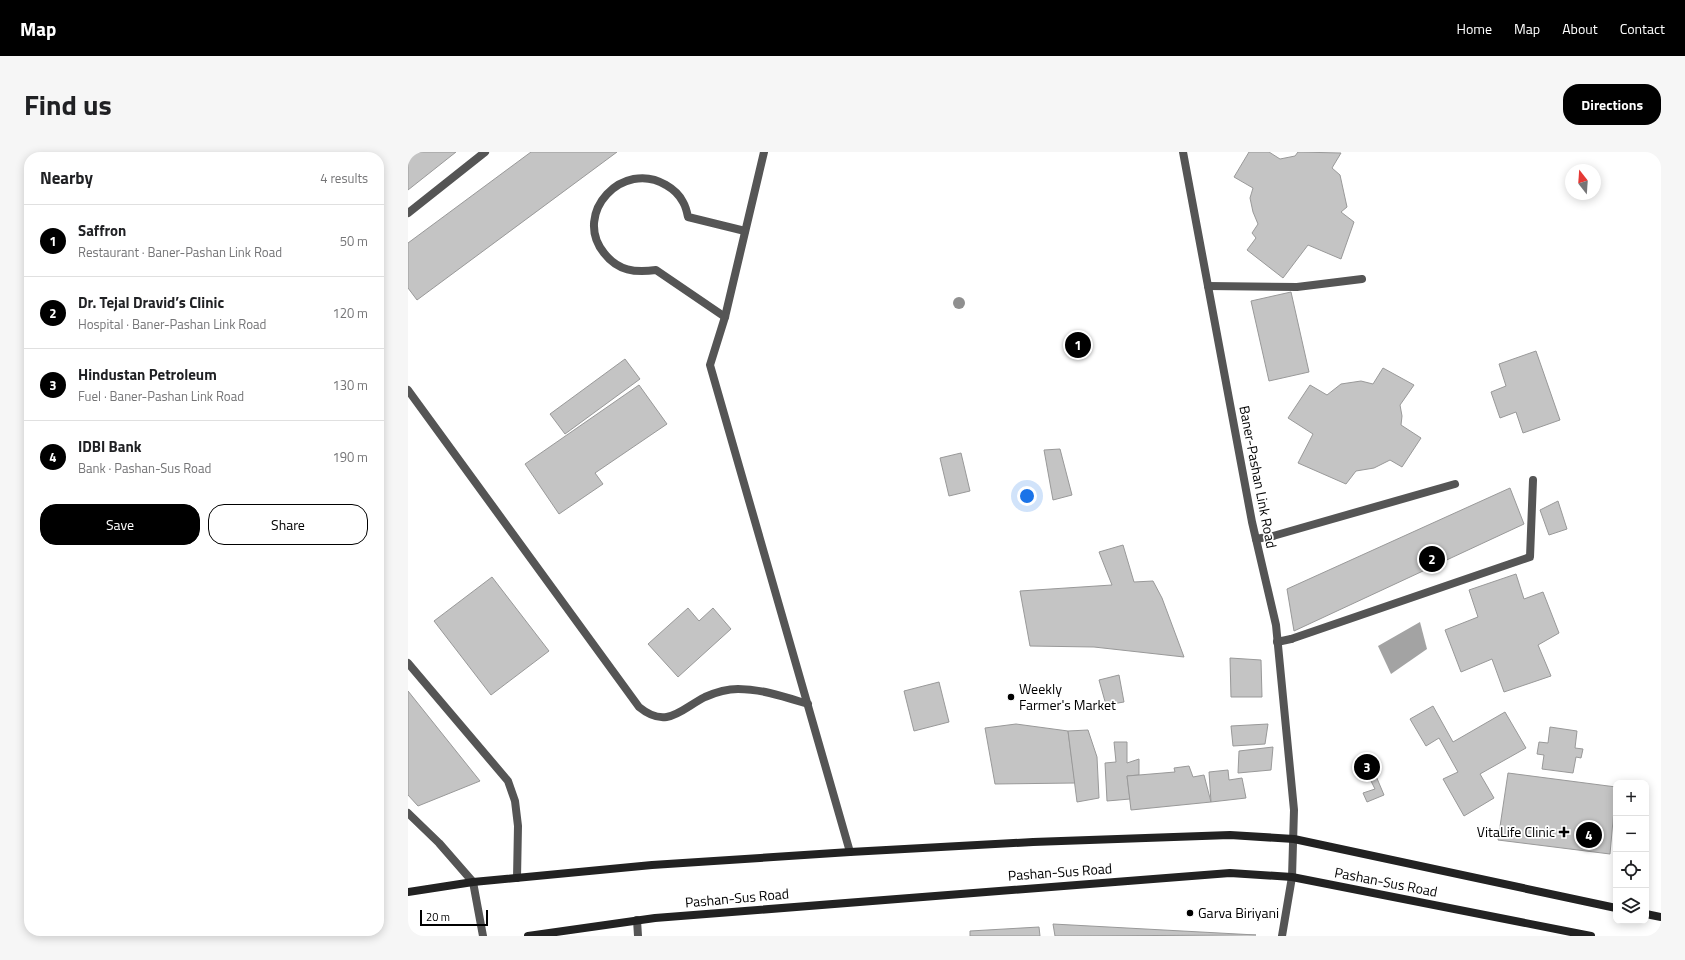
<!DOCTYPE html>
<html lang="en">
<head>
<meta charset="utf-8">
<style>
  :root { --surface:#fff; --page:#f6f6f6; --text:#202124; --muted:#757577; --line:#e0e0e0; --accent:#000 }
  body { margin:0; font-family:"Titillium Web",sans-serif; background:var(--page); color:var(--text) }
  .controls { position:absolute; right:12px; bottom:12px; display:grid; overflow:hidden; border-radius:8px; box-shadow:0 2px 10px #0003 }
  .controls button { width:36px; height:36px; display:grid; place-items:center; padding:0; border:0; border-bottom:1px solid var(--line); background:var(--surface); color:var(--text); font:20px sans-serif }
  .compass { position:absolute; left:1157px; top:12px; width:36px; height:36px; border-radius:50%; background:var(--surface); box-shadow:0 2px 10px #0003; rotate:343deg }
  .scale { position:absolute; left:12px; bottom:10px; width:68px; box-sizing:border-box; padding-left:4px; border:2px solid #000; border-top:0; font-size:11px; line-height:14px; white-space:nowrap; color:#000; -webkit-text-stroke:3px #fff; paint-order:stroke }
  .you { position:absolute; left:619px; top:344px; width:14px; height:14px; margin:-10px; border:3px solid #fff; border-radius:50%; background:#1a73e8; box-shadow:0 0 0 6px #1a73e833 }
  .badge { display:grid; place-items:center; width:26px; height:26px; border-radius:50%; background:var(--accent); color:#fff; font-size:13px; font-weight:700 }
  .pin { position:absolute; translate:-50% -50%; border:2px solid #fff; box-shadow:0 1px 4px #0006 }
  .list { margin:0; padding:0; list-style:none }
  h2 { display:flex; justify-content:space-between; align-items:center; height:52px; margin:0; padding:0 16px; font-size:17px }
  h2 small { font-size:13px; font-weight:400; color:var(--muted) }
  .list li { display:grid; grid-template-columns:26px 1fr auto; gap:12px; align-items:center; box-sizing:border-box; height:72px; padding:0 16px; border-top:1px solid var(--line) }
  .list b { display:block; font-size:15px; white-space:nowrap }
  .list p { margin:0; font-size:13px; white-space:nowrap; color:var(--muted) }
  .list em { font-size:13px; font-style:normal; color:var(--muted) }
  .actions { display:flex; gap:8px; padding:12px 16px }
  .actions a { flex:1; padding:9px 0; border:1px solid var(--accent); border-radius:16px; text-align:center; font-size:14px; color:var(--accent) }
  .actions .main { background:var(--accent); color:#fff }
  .icon { flex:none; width:22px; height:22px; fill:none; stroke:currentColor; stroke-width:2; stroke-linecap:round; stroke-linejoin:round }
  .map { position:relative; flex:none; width:1253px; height:784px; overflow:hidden; border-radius:16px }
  header { display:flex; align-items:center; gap:24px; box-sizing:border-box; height:56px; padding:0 20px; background:var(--accent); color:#fff }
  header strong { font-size:19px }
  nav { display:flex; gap:22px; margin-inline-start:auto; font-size:14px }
  .intro { display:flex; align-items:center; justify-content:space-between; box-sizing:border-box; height:96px; padding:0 24px }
  h1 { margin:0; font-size:28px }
  .button { padding:10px 18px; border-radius:16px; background:var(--accent); color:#fff; font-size:14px; font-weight:700 }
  main { display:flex; gap:24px; padding:0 24px }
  aside { flex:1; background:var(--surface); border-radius:16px; box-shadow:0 2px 10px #0003 }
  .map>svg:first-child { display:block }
  .water { fill:#a3a3a3 }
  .building { fill:#c4c4c4; stroke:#999 }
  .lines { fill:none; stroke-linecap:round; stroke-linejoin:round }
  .service { stroke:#555; stroke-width:8 }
  .minor { stroke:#555; stroke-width:8 }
  .tertiary { stroke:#555; stroke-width:8 }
  .secondary { stroke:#222; stroke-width:8 }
  .tree { fill:#8f8f8f }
  .poi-dot { fill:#000; stroke:#fff; stroke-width:1.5 }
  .labels { text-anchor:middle; stroke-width:3.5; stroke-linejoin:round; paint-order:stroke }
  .street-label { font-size:14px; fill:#000; stroke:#fff }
  .poi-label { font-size:14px; fill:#000; stroke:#fff; text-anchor:start }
</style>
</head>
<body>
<header>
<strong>Map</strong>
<nav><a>Home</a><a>Map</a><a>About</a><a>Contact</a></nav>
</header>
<div class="intro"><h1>Find us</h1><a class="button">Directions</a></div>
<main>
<aside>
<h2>Nearby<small>4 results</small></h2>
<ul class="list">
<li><span class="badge">1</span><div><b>Saffron</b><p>Restaurant · Baner-Pashan Link Road</p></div><em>50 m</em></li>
<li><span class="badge">2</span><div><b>Dr. Tejal Dravid’s Clinic</b><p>Hospital · Baner-Pashan Link Road</p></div><em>120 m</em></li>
<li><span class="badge">3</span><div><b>Hindustan Petroleum</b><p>Fuel · Baner-Pashan Link Road</p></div><em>130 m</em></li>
<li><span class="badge">4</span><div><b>IDBI Bank</b><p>Bank · Pashan-Sus Road</p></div><em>190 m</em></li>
</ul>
<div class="actions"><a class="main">Save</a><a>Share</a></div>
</aside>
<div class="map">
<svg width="1253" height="784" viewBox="0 0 1253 784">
  <rect width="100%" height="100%" fill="#fff"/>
  <!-- water -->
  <polygon class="water" points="1012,470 1019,497 983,522 970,494"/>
  <!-- building -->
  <g class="building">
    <polygon points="0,0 48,0 0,38"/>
    <polygon points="123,0 209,0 9,148 0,136 0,91"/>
    <polygon points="841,0 861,0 872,7 887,4 890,0 933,1 924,16 932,23 939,55 933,60 946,70 933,107 900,93 875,126 839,98 848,86 844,81 850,72 845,60 842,46 845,36 826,25"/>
    <polygon points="883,140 901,220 861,229 843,149"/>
    <polygon points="1128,199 1152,268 1115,281 1108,260 1092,266 1083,240 1098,234 1091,212"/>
    <polygon points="217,207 232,227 157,282 142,262"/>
    <polygon points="975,216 1006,233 992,253 994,264 993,273 1013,286 994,315 982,308 966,316 948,319 938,332 890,311 905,282 880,266 902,233 919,243 933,232 953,229 965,232"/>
    <polygon points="231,233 259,272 187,321 195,332 151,362 117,312"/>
    <polygon points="652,297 664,343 645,348 636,298"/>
    <polygon points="553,301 562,339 541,344 532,306"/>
    <polygon points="1102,336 1116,372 886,479 879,437"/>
    <polygon points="1150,349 1159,377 1141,383 1132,358"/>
    <polygon points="715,393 726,430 745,429 754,446 776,505 686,495 622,494 612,439 704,433 691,400"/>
    <polygon points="1108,422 1116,447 1135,440 1151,481 1130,493 1143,524 1096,540 1084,507 1053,520 1037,478 1070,465 1061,438"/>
    <polygon points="84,425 141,499 83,543 26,469"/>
    <polygon points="280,456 291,469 305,456 323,477 270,525 240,492"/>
    <polygon points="822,506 853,508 854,545 823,545"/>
    <polygon points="711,523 716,550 698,553 691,528"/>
    <polygon points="531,530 541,570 506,579 496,539"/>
    <polygon points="0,539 72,629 10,654 0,643"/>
    <polygon points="1025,554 1045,590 1097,560 1118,596 1072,622 1086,646 1056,664 1035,627 1050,620 1031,586 1018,594 1002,567"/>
    <polygon points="608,572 660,579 667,631 587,632 577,576"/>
    <polygon points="860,572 857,592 825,594 823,574"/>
    <polygon points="1142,575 1169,579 1167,596 1175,597 1173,606 1168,605 1165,621 1134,617 1136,603 1129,602 1131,590 1140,591"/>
    <polygon points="680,578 689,605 691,646 669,650 660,579"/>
    <polygon points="706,590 719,590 719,611 731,607 731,623 719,624 722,647 699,649 697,611 708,610"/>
    <polygon points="865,595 863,618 830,621 831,599"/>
    <polygon points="781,614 785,625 796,623 803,650 723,658 719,624 767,620 766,616"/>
    <polygon points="820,618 821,628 834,626 838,646 803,650 801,620"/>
    <polygon points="1100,621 1208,635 1202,702 1090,688"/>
    <polygon points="968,624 976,643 959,650 955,641 967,637 962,627"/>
    <polygon points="645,772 848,783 647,784"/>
    <polygon points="631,775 632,784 562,784 562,779"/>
  </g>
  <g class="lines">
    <!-- service -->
    <g class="service">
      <polyline points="356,0 317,165 302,213 442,700"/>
      <polyline points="0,61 77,0"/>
      <polyline points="800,134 889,135 954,127"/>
      <path d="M317,165L248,118C227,121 210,119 196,101C164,61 215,7 258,33C265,37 272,44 275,50C278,55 279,60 280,65L337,79"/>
      <path d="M0,238L231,555C259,578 273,557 297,545C306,541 320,537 330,537C354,537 377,545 400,552"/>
      <polyline points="865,384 1047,332"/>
      <polyline points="883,487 1122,405 1125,328"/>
      <polyline points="0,511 100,629 107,649 110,674 109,726"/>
    </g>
    <!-- minor -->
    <g class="minor">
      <polyline points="848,387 865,384"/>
      <polyline points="869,490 883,487"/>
      <polyline points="0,661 31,691 65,730 75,784"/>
      <polyline points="229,768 230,784"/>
    </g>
    <!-- tertiary -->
    <polyline class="tertiary" points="775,0 844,370 868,473 886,658 884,725 874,784"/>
    <!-- secondary -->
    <g class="secondary">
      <polyline points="0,740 65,730 244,713 442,700 625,690 822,683 886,687 1208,756"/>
      <polyline points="1238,762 1253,765"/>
      <polyline points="120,784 247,766 822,721 884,725 1183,784"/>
    </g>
  </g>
  <!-- trees -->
  <circle class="tree" cx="551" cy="151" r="6"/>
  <!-- markers -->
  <g class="poi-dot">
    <circle cx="603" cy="545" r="4"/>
    <path d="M1154 674h4v4h4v4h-4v4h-4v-4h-4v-4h4z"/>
    <circle cx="782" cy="761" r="4"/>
  </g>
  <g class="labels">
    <!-- street labels -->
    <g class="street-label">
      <text transform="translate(850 325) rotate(79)" y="5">Baner-Pashan Link Road</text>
      <text transform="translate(652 720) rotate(-4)" y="5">Pashan-Sus Road</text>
      <text transform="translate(978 730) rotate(11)" y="5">Pashan-Sus Road</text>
      <text transform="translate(329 746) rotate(-5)" y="5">Pashan-Sus Road</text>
    </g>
    <!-- poi labels -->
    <g class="poi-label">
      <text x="611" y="542">Weekly<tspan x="611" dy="16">Farmer's Market</tspan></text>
      <text x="1147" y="685" text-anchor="end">VitaLife Clinic</text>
      <text x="790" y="766">Garva Biriyani</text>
    </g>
  </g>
</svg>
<div class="controls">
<button>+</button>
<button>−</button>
<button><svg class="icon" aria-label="locate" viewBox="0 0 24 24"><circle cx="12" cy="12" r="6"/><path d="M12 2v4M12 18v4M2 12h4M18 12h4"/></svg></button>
<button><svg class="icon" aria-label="layers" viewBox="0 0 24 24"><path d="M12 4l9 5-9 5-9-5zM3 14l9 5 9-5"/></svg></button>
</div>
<svg class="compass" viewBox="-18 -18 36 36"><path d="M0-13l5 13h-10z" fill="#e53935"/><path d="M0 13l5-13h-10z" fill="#757577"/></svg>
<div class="scale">20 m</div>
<div class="you"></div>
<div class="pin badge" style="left:670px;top:193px">1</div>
<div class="pin badge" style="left:1024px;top:407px">2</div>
<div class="pin badge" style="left:959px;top:615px">3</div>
<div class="pin badge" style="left:1181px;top:683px">4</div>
</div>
</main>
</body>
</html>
